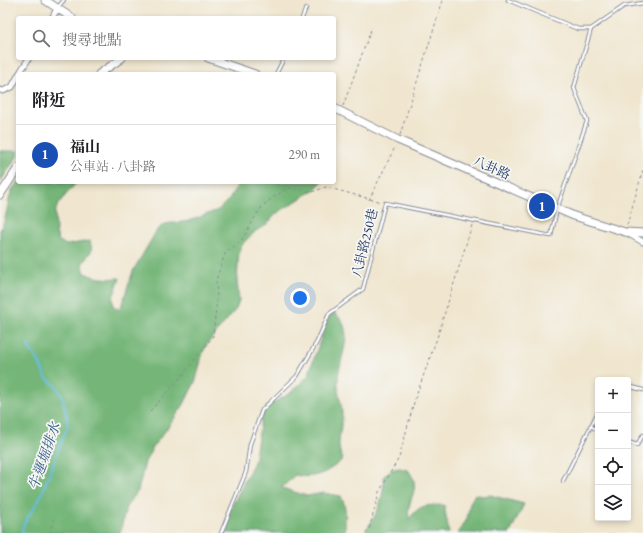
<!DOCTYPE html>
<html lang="zh-TW">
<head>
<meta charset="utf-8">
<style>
  :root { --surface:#fff; --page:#f2f2f2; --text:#202124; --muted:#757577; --line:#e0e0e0; --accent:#b5179e }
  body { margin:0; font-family:"EB Garamond","Noto Serif TC",serif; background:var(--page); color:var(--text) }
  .controls { position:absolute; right:12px; bottom:12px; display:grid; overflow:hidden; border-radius:4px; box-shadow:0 2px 6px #0003 }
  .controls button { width:36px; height:36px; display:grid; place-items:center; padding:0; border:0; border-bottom:1px solid var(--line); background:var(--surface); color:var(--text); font:20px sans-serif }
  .you { position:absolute; left:300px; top:298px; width:14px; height:14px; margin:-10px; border:3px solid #fff; border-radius:50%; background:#1a73e8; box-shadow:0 0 0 6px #1a73e833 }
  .badge { display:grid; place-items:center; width:26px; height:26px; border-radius:50%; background:var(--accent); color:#fff; font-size:13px; font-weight:700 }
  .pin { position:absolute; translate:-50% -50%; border:2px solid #fff; box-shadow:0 1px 4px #0006 }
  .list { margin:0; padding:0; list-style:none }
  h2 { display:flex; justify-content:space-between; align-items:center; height:52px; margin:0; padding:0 16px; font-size:17px }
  h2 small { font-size:13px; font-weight:400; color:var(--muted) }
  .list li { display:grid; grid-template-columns:26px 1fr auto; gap:12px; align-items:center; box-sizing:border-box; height:60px; padding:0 16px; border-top:1px solid var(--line) }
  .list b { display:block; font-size:15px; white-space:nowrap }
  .list p { margin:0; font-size:13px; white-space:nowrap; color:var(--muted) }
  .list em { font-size:13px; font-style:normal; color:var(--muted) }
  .icon { flex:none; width:22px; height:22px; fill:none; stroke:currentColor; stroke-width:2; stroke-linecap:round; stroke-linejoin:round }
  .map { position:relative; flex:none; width:643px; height:533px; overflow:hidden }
  .search { position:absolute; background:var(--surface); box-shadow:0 2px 6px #0003; left:16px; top:16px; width:320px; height:44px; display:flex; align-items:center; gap:10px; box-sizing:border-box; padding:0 14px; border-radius:4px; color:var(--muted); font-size:15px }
  .panel { position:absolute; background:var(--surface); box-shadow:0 2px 6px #0003; left:16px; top:72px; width:320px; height:112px; border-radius:4px }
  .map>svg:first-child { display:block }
  .forest { fill:#74b678; stroke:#48726b }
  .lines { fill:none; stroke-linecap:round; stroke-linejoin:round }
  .stream { stroke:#69bee5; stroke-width:2 }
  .lane-casing { stroke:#868a96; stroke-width:4.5 }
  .street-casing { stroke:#868a96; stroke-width:7 }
  .secondary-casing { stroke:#868a96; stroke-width:9 }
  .path { stroke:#868a96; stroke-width:1; stroke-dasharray:3 3; stroke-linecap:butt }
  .lane { stroke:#fff; stroke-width:2.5 }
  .street { stroke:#fff; stroke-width:5 }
  .secondary { stroke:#fff; stroke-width:7 }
  .labels { text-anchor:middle; stroke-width:3.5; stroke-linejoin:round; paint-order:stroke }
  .street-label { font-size:13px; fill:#1b2f5e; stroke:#f6f6f2 }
  .water-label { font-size:14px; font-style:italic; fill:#325a86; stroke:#f6f6f2 }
</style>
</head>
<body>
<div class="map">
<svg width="643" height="533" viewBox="0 0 643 533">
  <rect width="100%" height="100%" fill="#f6f6f2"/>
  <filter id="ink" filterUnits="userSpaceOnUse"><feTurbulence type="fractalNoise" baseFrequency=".025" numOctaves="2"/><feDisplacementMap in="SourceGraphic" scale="8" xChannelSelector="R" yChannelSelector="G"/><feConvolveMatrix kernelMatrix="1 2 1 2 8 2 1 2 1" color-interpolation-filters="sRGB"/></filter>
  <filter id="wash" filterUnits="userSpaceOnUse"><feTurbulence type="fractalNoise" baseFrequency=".012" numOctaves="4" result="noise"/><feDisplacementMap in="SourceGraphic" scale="16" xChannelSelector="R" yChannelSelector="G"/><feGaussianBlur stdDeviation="0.9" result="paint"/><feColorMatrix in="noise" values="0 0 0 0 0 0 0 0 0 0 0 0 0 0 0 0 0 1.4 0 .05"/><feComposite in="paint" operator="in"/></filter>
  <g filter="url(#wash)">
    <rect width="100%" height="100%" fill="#f0e6cf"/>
    <!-- forest -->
    <g class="forest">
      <polygon points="0,151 18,151 18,155 0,182"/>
      <path d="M19,182H77L58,204L55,213L56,231L58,240L66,245L90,241L92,250L82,264L85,273C96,279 107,279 120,278L113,297V306L120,310L133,271L157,230L164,224L189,221L218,210L230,198L239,182H322L314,190L277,213L265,226L257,230L244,242L239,251L237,281L239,300L236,309L207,344L203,352L196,380L183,406L166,430L154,445L145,462L138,491L126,507L120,533H0V230C9,218 6,190 19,182Z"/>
      <path d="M334,313C358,330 338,358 338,381C337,394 343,405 342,418C341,433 335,446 343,459C329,472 314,480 295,475L282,488L307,496L323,493L341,496C347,508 346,520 344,533H226L231,508L254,462L262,414L267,406L289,394L308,376L328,318Z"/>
      <path d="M399,468L408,470C424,490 405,498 409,519C422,503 424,506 444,505L449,533H364C379,511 383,502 384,476L391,470Z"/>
      <polygon points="475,494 482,496 490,495 524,504 510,533 458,533 467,519 470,503"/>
    </g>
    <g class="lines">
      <!-- stream -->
      <polyline class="stream" points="21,533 24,524 40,498 68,425 63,399 57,387 46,378 39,362 27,344"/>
    </g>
  </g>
  <g filter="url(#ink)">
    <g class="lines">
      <defs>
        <g id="lane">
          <polyline points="508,0 578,29 591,29"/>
          <polyline points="58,7 64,0"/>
          <polyline points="302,18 306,8"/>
          <polyline points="591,29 624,6 643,3"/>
          <polyline points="276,74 284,58"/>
          <polyline points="628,386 643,390"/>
          <polyline points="590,426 598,430"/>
          <polyline points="628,442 637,445 643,435"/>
          <polyline points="563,481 598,412"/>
          <polyline points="221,533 246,472 250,444 262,410 297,376 317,342 329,314 363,289 385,203 551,236 557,209 587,121 574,88 591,29"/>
        </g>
        <g id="street">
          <polyline points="52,18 57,9"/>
          <polyline points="19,74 29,58"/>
          <polyline points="0,90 3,91 12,87 18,76"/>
          <polyline points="627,233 643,242"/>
        </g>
        <g id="secondary">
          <polyline points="45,0 72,18"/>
          <polyline points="208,58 255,74"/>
          <polyline points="99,74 122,58"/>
          <polyline points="334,108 398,140 574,216 625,232 643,233"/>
          <polyline points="0,195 18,168"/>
        </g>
      </defs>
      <!-- lane casing -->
      <use href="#lane" class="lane-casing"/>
      <!-- street casing -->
      <use href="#street" class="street-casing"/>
      <!-- secondary casing -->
      <use href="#secondary" class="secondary-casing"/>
      <!-- path -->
      <g class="path">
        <polyline points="343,106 372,27"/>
        <polyline points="400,135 443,0"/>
        <polyline points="369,200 395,147"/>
        <polyline points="627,225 643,170"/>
        <path d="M150,411L181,377L213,336L217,298L216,280L226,251C248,243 249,219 265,204C271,198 280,193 288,188L312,192L326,187L381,202"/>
        <polyline points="50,533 54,517"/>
        <polyline points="366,533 369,530 379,492 399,458 415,399 437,338 472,225"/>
      </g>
      <!-- lane -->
      <use href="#lane" class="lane"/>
      <!-- street -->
      <use href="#street" class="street"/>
      <!-- secondary -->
      <use href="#secondary" class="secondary"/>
    </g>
  </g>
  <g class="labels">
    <!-- street labels -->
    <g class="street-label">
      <text transform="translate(492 167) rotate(24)" y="5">八卦路</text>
      <text transform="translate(364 243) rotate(-76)" y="5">八卦路250巷</text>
    </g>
    <!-- water labels -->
    <g class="water-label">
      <text transform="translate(44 456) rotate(-71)" y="5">牛運堀排水</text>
    </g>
  </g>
</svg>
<div class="controls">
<button>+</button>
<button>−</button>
<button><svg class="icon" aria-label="locate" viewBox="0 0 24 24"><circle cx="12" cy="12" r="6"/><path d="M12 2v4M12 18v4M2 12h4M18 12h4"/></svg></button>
<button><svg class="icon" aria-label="layers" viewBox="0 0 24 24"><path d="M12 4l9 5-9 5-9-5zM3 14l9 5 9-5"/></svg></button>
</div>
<div class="you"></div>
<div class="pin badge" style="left:542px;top:206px;background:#1a4fb4">1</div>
<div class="search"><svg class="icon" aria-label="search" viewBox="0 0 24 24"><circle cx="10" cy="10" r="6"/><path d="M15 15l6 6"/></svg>搜尋地點</div>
<section class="panel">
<h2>附近<small></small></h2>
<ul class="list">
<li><span class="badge" style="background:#1a4fb4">1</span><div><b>福山</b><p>公車站 · 八卦路</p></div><em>290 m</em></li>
</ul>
</section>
</div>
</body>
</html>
